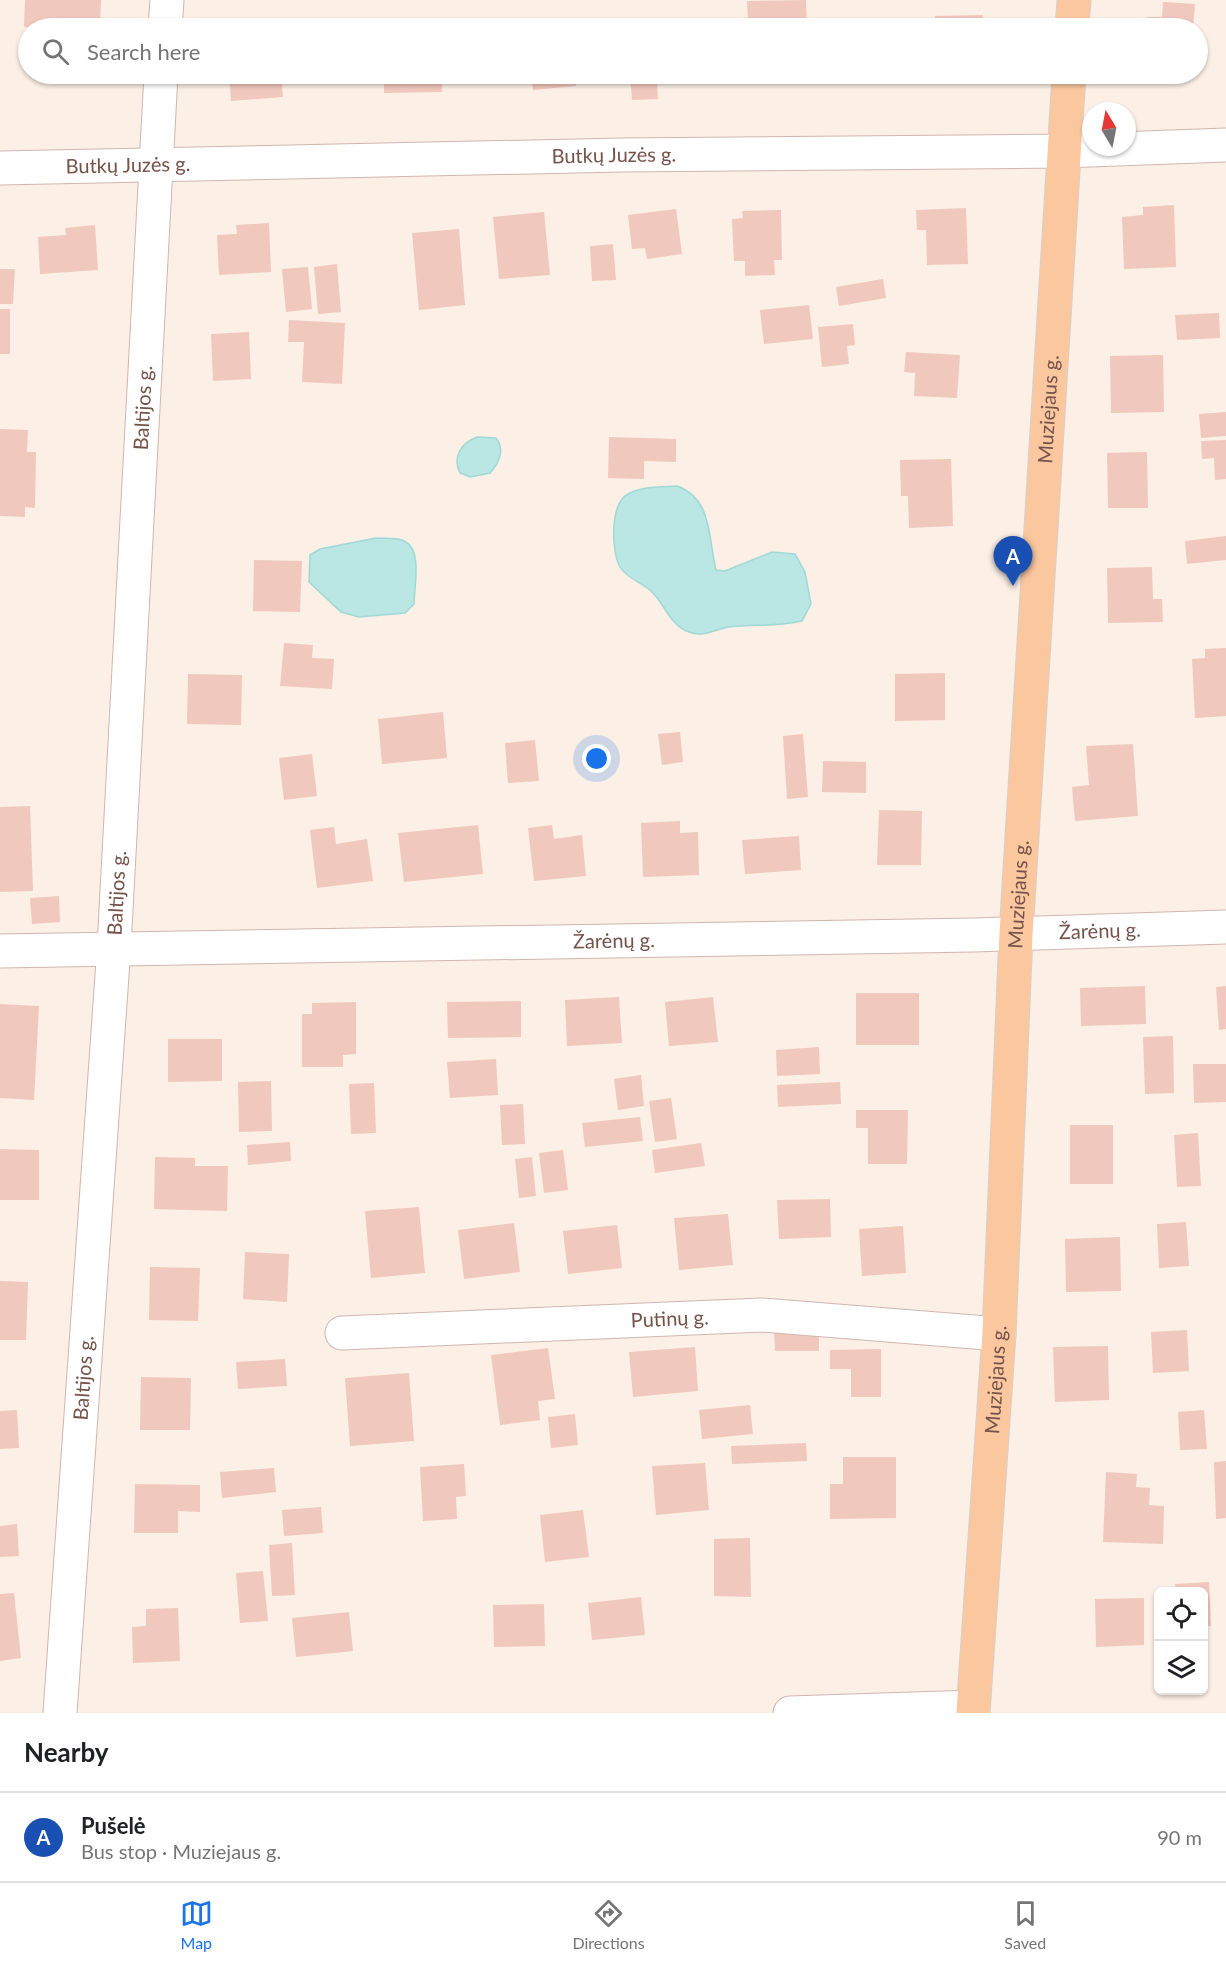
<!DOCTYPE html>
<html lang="en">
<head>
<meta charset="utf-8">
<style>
  :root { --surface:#fff; --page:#f6f6f6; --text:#202124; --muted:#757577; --line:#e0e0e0; --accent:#1a73e8 }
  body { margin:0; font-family:Lato,sans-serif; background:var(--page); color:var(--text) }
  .controls { position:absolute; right:18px; bottom:18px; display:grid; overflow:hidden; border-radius:9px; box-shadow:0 2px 4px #0004 }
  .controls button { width:54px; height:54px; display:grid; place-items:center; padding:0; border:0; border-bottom:2px solid var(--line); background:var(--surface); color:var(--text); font:30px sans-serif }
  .compass { position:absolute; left:1082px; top:102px; width:54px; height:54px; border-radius:50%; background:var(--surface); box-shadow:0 2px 4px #0004; rotate:350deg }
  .you { position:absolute; left:597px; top:759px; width:21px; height:21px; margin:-15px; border:4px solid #fff; border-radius:50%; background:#1a73e8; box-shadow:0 0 0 9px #1a73e833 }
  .badge { display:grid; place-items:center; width:39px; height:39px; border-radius:50%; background:var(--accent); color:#fff; font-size:20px; font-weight:700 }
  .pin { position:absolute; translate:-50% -50px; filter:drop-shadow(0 2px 3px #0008) }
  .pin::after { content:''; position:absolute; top:32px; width:21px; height:18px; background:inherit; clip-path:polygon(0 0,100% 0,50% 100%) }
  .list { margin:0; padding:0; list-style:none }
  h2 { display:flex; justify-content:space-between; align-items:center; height:78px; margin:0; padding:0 24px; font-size:26px }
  h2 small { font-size:20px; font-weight:400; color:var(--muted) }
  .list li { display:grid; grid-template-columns:39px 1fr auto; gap:18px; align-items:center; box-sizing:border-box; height:90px; padding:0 24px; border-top:2px solid var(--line) }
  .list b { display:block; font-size:22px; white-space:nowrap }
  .list p { margin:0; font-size:20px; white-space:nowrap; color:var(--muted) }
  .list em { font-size:20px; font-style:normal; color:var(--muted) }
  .icon { flex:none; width:33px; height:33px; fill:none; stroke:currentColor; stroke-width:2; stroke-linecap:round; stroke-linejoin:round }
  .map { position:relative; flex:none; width:1226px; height:1713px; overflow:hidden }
  .search { position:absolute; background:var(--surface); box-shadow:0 2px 4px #0004; left:18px; right:18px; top:18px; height:66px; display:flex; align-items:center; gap:15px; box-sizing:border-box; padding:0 21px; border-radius:33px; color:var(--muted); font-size:22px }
  .sheet { height:168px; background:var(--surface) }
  nav { display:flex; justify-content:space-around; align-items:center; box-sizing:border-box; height:84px; border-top:2px solid var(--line); background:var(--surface); font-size:16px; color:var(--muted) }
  nav a { display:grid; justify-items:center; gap:3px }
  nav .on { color:var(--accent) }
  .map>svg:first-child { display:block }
  .water { fill:#bae6e4; stroke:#a0d8d6; stroke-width:1.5 }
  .building { fill:#f1c8bd }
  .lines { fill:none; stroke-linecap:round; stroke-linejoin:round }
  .minor-casing { stroke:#d0b7ae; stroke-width:35 }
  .major-casing { stroke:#d8cfcc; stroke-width:35 }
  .minor { stroke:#fff; stroke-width:33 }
  .major { stroke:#fac79e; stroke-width:33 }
  .labels { text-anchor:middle; stroke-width:4.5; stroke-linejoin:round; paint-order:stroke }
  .street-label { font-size:20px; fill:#75524a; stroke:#fff4ec }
</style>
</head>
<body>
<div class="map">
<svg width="1226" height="1713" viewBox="0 0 1226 1713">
  <rect width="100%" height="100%" fill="#fcefe5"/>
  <!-- water -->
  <g class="water">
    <path d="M477,437L496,438C505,450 499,463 490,473L470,477L460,473C452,457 461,443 477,437Z"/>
    <path d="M677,486C713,499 708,538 716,570L725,571L772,552L795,554L805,572L811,604L802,621C777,627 753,624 729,627C715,629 703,638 689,632C670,625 665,605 652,592C643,583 626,578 620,567C611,551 610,503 628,494C642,486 662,487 677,486Z"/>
    <path d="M376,538C384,539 397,537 404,541C423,549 414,588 414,604L405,613L359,617L341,612L309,582L310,555L320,549Z"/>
  </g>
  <!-- building -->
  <g class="building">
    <polygon points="25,0 101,0 100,28 24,27"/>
    <polygon points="806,0 807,28 729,28 729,23 748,22 747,1"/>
    <polygon points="1163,2 1195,4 1193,28 1146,28 1147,17 1162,17"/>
    <polygon points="983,15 983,28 935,28 935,16"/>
    <polygon points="692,20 692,28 654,28 654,23"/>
    <polygon points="229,74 281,74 283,97 231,101"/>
    <polygon points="384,74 441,74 442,92 384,93"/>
    <polygon points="531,74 575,74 576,86 533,90"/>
    <polygon points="630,74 695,74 695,81 657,84 658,99 632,100"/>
    <polygon points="755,74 810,74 810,80 755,82"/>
    <polygon points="1174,205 1176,267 1124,269 1122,217 1143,215 1143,207"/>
    <polygon points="966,208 968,264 927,265 926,230 917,230 916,210"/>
    <polygon points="676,209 682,254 647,259 645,248 632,249 628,215"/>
    <polygon points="781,210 782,260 774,260 775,275 745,276 745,261 734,261 732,219 743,218 742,211"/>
    <polygon points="544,212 550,275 499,279 493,217"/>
    <polygon points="269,223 271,272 219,275 217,235 237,234 236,225"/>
    <polygon points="95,225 98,270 40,274 38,237 66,235 65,228"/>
    <polygon points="459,229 465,305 419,310 412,233"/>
    <polygon points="613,244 616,280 592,281 590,246"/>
    <polygon points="337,264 341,312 318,314 314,267"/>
    <polygon points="308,267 312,309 286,312 282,269"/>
    <polygon points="0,269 15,269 13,304 0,304"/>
    <polygon points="883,279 886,298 839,306 836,287"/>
    <polygon points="809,305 813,339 764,344 760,310"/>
    <rect x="0" y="309" width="10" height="45"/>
    <polygon points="1219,313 1220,338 1177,340 1175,315"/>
    <polygon points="289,320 345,323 342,384 302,382 304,342 288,342"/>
    <polygon points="853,324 855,345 847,346 849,364 822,367 818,327"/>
    <polygon points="249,332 251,379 213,381 211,334"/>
    <polygon points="906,352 960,355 957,398 914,396 915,373 904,372"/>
    <polygon points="1163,355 1164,412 1111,413 1110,356"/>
    <polygon points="1226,412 1226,436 1201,438 1199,414"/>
    <polygon points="0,429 28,430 27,452 36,452 35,508 25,507 25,517 0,516"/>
    <polygon points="609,437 676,439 676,462 644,461 644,479 608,478"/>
    <polygon points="1226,440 1226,479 1215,480 1214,458 1202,459 1201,441"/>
    <polygon points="1147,452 1148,508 1108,508 1107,453"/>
    <polygon points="951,459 953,526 909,528 908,496 901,496 900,460"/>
    <polygon points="1226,536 1226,560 1187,564 1185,541"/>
    <polygon points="254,560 302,561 300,612 253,611"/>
    <polygon points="1152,567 1153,599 1162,599 1163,622 1108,623 1107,568"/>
    <polygon points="284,643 313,645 312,658 334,659 332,689 280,686"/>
    <polygon points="1226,648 1226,716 1195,718 1192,659 1205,658 1205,649"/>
    <polygon points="945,673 945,720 895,721 895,674"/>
    <polygon points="188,674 242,675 241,725 187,724"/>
    <polygon points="443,712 447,758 382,764 378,719"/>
    <polygon points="680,732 683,762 662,765 658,734"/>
    <polygon points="803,734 808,797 787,799 783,736"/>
    <polygon points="535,740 539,781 508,783 505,743"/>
    <polygon points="1133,744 1138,816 1075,821 1072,787 1089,785 1086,746"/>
    <polygon points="312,754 317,796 284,800 279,758"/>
    <polygon points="823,761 866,762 866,793 822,792"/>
    <polygon points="30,806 33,891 0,892 0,807"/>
    <polygon points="879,810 922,811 921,865 877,865"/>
    <polygon points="680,821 680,833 698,832 699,875 643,877 641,823"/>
    <polygon points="478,825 483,874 404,882 398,833"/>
    <polygon points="552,825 554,839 582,835 586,876 534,881 528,828"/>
    <polygon points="334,827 336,844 367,839 373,881 317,888 310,830"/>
    <polygon points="799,836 801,870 745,874 742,840"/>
    <polygon points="59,896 60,922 32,924 30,898"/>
    <polygon points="1145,986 1146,1024 1081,1026 1080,988"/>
    <polygon points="1226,986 1226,1029 1219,1030 1216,987"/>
    <rect x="856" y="993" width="63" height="52"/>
    <polygon points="619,997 622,1043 567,1046 565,1000"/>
    <polygon points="713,997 718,1042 669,1046 665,1002"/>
    <polygon points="521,1001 521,1037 448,1038 447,1002"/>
    <polygon points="356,1002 356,1054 343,1055 343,1067 302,1067 302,1014 312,1014 312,1003"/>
    <polygon points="0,1004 39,1006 34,1100 0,1098"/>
    <polygon points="1173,1036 1174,1093 1145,1094 1143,1037"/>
    <polygon points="168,1039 222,1039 222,1081 168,1082"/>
    <polygon points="819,1047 820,1074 777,1076 776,1050"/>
    <polygon points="496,1059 498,1095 450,1098 447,1062"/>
    <polygon points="1193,1064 1226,1064 1226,1102 1194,1103"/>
    <polygon points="641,1075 644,1106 618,1110 614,1079"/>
    <polygon points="271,1081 272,1131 239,1132 238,1082"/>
    <polygon points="840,1082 841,1104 778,1107 777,1085"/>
    <polygon points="374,1083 376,1133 351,1134 349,1084"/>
    <polygon points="671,1098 677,1139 655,1142 649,1101"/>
    <polygon points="523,1104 525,1144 502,1145 500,1105"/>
    <polygon points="856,1110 908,1110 907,1164 868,1164 868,1128 856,1128"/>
    <polygon points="640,1117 643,1141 585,1147 582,1123"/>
    <rect x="1070" y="1125" width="43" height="59"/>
    <polygon points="1198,1133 1201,1186 1177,1187 1174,1135"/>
    <polygon points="290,1142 291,1161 248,1165 247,1145"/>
    <polygon points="701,1143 705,1166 655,1173 652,1150"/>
    <polygon points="0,1149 39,1150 39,1200 0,1200"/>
    <polygon points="563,1150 568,1190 544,1193 539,1153"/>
    <polygon points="155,1157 195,1158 195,1166 228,1166 227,1211 154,1209"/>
    <polygon points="532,1157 536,1196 519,1198 515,1159"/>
    <polygon points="830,1199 831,1237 779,1239 777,1200"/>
    <polygon points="419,1207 425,1273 371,1278 365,1211"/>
    <polygon points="728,1214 733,1265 679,1270 674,1218"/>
    <polygon points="1186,1222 1189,1266 1159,1268 1157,1224"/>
    <polygon points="514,1223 520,1272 464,1279 458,1230"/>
    <polygon points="617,1225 622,1268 568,1274 563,1231"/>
    <polygon points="903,1226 906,1273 862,1276 859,1229"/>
    <polygon points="1120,1237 1121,1291 1066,1292 1065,1239"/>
    <polygon points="245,1252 289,1254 287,1302 243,1299"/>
    <polygon points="150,1267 200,1268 198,1321 149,1320"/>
    <polygon points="0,1281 28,1282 26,1340 0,1340"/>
    <polygon points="819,1328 819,1351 775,1351 774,1329"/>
    <polygon points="1187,1330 1189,1371 1153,1373 1151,1332"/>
    <polygon points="1108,1346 1109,1400 1055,1402 1053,1347"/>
    <polygon points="695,1347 698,1391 633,1397 629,1352"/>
    <polygon points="548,1348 555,1399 538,1401 540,1420 500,1425 491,1355"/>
    <polygon points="881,1349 881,1397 851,1397 851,1369 830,1369 830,1350"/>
    <polygon points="285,1359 287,1386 238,1389 236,1362"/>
    <polygon points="409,1373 414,1441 350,1446 345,1378"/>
    <polygon points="141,1377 191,1378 190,1430 140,1430"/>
    <polygon points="750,1405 753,1434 702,1439 699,1410"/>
    <polygon points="17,1410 19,1448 0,1449 0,1411"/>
    <polygon points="1204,1410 1207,1449 1180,1450 1178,1412"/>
    <polygon points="575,1414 578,1445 551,1448 548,1417"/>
    <polygon points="806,1443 807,1461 732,1464 731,1446"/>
    <polygon points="843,1457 896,1457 896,1518 830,1519 830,1484 843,1484"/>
    <polygon points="1226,1461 1226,1518 1216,1519 1214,1462"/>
    <polygon points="705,1463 709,1510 656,1515 652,1466"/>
    <polygon points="464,1464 466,1496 456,1497 457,1519 423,1521 420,1467"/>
    <polygon points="274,1468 276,1492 222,1498 220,1472"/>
    <polygon points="1106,1472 1137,1474 1136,1487 1150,1488 1149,1505 1164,1506 1163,1544 1103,1542"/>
    <polygon points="135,1484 200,1485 200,1512 178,1511 178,1533 134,1533"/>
    <polygon points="321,1507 323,1533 284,1536 282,1510"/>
    <polygon points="583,1510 589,1557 545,1562 540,1515"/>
    <polygon points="17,1524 19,1556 0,1557 0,1526"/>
    <polygon points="750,1538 751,1597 714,1596 714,1539"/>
    <polygon points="292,1543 295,1595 272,1596 269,1545"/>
    <polygon points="263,1571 268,1621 240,1623 236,1573"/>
    <polygon points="1209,1582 1211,1626 1204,1626 1204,1592 1176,1592 1175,1584"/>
    <polygon points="14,1593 21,1658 0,1661 0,1594"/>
    <polygon points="641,1597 645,1635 592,1640 588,1603"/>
    <polygon points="1144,1598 1144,1645 1096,1647 1095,1599"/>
    <polygon points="544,1604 545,1646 494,1647 493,1605"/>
    <polygon points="178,1608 180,1661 133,1663 132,1627 146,1626 146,1609"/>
    <polygon points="349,1612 353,1651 296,1657 292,1618"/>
  </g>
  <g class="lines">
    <defs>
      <g id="minor">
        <polyline points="165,28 167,0"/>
        <path id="s1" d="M0,168L622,155L1063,151L1226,145"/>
        <path id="s2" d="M0,951L974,935L1226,927"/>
        <path id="s3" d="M342,1333L762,1315L999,1334"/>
        <path id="s4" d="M60,1713L114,947L161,74"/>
        <polyline points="790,1713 973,1707"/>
      </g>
      <g id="major">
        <polyline points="1072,28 1074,0"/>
        <path id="s5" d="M973,1713L999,1334L1016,934L1069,74"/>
      </g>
    </defs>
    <!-- minor casing -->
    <use href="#minor" class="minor-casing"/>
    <!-- major casing -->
    <use href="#major" class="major-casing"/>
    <!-- minor -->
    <use href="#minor" class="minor"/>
    <!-- major -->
    <use href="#major" class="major"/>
  </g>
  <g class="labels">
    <!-- street labels -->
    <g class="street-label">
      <text dy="7" stroke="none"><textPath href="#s1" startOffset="614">Butkų Juzės g.</textPath></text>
      <text dy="7" stroke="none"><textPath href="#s1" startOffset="128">Butkų Juzės g.</textPath></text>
      <text dy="7" stroke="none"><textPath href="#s4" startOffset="1308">Baltijos g.</textPath></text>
      <text dy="7" stroke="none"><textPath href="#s5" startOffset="1306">Muziejaus g.</textPath></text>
      <text dy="7" stroke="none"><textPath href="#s5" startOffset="820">Muziejaus g.</textPath></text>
      <text dy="7" stroke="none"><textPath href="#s4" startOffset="822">Baltijos g.</textPath></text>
      <text dy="7" stroke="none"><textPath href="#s2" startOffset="1100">Žarėnų g.</textPath></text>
      <text dy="7" stroke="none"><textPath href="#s2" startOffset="614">Žarėnų g.</textPath></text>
      <text dy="7" stroke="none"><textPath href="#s3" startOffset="328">Putinų g.</textPath></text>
      <text dy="7" stroke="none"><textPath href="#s4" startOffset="336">Baltijos g.</textPath></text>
      <text dy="7" stroke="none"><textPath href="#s5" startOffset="334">Muziejaus g.</textPath></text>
    </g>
  </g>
</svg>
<div class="controls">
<button><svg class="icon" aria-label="locate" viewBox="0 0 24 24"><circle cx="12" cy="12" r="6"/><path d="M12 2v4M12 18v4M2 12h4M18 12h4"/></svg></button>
<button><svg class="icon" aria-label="layers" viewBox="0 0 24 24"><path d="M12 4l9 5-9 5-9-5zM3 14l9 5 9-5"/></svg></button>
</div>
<svg class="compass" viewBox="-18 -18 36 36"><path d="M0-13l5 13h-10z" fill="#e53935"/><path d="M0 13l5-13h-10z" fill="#757577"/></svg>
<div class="you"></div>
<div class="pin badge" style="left:1013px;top:586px;background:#1a4fb4">A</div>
<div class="search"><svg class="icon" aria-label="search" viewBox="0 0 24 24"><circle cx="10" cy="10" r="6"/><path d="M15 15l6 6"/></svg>Search here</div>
</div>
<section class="sheet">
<h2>Nearby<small></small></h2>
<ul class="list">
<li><span class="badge" style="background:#1a4fb4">A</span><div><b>Pušelė</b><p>Bus stop · Muziejaus g.</p></div><em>90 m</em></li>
</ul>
</section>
<nav>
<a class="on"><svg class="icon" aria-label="map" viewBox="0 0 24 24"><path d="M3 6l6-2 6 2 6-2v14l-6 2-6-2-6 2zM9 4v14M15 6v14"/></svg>Map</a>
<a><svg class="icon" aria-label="directions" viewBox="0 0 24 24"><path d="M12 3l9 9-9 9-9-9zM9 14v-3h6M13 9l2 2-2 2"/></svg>Directions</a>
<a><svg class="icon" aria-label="saved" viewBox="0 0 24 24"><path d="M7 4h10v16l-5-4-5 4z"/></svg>Saved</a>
</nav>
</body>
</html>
